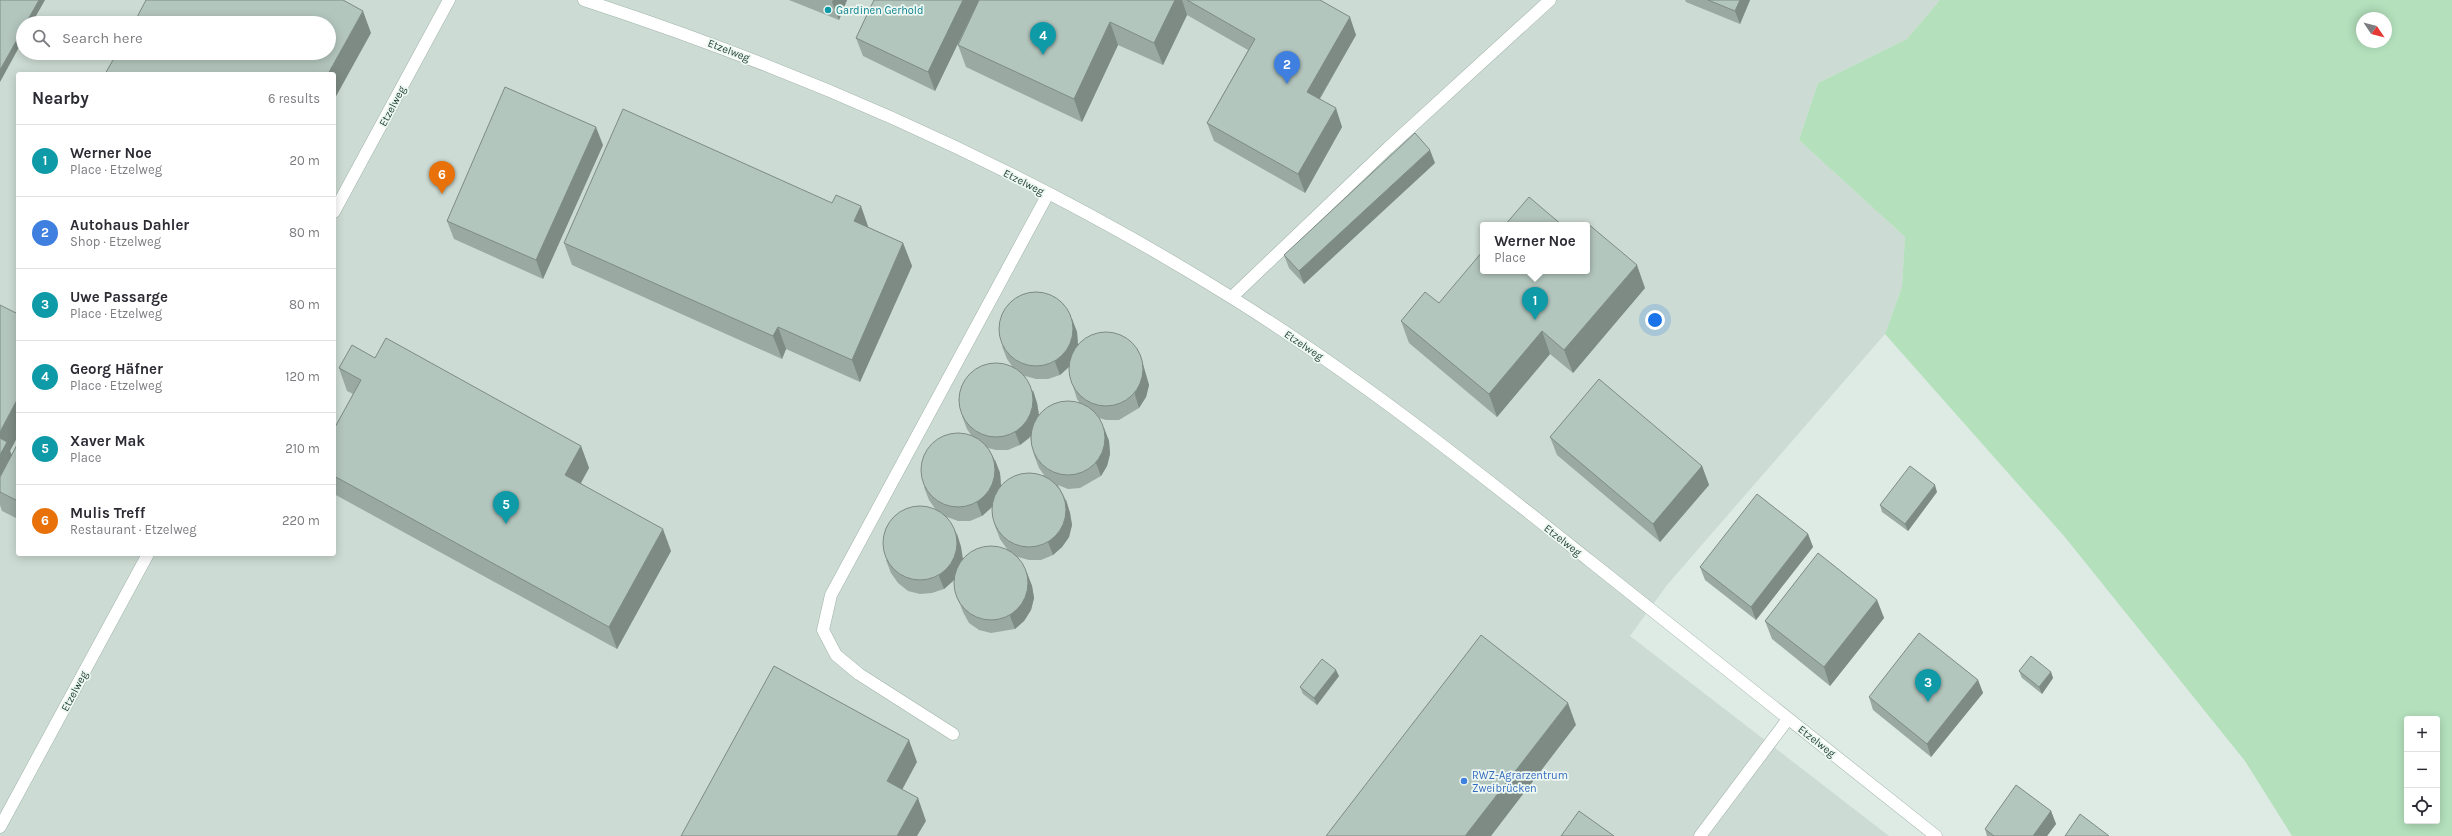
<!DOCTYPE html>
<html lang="en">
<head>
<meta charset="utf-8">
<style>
  :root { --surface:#fff; --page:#f2f2f3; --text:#2b2b33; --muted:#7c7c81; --line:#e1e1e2; --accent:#2563eb }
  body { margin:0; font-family:Karla,sans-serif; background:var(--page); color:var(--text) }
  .controls { position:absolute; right:12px; bottom:12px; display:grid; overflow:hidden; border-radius:4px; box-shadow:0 2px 10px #0003 }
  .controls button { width:36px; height:36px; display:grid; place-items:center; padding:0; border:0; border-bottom:1px solid var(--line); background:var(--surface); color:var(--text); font:20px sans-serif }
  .compass { position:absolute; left:2356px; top:12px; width:36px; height:36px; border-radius:50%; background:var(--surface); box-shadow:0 2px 10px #0003; rotate:125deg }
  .you { position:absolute; left:1655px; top:320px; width:14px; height:14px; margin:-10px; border:3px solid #fff; border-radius:50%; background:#1a73e8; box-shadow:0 0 0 6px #1a73e833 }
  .badge { display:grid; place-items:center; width:26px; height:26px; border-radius:50%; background:var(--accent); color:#fff; font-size:13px; font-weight:700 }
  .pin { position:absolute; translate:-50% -33px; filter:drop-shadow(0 1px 2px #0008) }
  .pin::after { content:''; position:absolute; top:21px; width:14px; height:12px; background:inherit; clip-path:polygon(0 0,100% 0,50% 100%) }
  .popup { position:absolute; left:1480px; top:222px; width:110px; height:52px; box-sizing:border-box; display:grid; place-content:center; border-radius:4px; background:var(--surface); filter:drop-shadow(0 1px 3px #0005); font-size:13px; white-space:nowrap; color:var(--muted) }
  .popup b { font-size:15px; color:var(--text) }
  .popup::after { content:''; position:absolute; left:50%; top:100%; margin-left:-8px; border:8px solid transparent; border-top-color:var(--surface) }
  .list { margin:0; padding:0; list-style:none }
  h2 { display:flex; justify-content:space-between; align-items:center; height:52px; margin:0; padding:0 16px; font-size:17px }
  h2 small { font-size:13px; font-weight:400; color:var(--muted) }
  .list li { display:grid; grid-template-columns:26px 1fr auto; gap:12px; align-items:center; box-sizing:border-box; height:72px; padding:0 16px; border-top:1px solid var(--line) }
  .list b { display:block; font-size:15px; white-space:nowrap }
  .list p { margin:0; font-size:13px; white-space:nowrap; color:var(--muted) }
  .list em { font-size:13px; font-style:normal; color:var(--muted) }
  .icon { flex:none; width:22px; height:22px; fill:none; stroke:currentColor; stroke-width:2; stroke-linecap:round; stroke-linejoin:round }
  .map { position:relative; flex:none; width:2452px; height:836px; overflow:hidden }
  .search { position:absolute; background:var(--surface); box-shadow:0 2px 10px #0003; left:16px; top:16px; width:320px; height:44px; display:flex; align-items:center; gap:10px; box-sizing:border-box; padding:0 14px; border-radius:22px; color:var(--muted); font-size:15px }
  .panel { position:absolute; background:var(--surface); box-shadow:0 2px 10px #0003; left:16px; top:72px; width:320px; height:484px; border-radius:4px }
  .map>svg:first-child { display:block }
  .built { fill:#ccdbd3; fill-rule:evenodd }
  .green { fill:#b4e0bc; fill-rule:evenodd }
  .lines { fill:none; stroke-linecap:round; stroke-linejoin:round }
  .minor-casing { stroke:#a0b3ab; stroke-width:13 }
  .minor { stroke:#fff; stroke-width:12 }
  .wall { fill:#9aaaa3; fill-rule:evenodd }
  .shaded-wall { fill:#7d8b84 }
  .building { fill:#b3c6bd; stroke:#7d8b84 }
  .culture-dot { fill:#0f9aa8; stroke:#eef8f2; stroke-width:1.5 }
  .shop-dot { fill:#3f7fe0; stroke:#eef8f2; stroke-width:1.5 }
  .labels { text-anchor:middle; stroke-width:3.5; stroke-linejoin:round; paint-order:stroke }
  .culture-label { font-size:11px; fill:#0d838f; stroke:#eef8f2; text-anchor:start }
  .street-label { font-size:11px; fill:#1d3d32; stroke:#eef8f2 }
  .shop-label { font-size:11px; fill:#366cbe; stroke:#eef8f2; text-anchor:start }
</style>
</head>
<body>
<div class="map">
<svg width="2452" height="836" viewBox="0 0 2452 836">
  <rect width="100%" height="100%" fill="#deebe4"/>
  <!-- built -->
  <path class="built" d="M0,0H1940L1907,39L1818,83L1799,140L1905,237L1902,287L1885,334L1667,585L1630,636L1889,836H0ZM23,23H329V53H23ZM18,74H334V554H18ZM1483,225H1587V271H1483Z"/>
  <!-- green -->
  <path class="green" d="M1940,0H2452V836H2292L2245,761L2064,536L1885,334L1902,287L1905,237L1799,140L1818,83L1907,39ZM2362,18H2386V42H2362ZM2407,719H2437V821H2407Z"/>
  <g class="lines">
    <defs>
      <g id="minor">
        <path d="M584,0C811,74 1031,172 1234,299C1359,377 1474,469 1590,561C1705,653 1821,744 1936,836"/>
        <polyline points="334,212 449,0"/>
        <polyline points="1232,297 1388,148 1550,0"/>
        <polyline points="953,734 859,674 836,655 823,630 831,595 1048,194"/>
        <polyline points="0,827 148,554"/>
        <polyline points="1700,836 1788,719"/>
      </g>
    </defs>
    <!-- minor casing -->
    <use href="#minor" class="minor-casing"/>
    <!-- minor -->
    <use href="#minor" class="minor"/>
  </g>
  <!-- wall -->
  <g class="wall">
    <polygon points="789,0 847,0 839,20"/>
    <polygon points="874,0 979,0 935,91 863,56 856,38"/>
    <polygon points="979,0 1320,0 1356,35 1320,99 1342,127 1305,193 1214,141 1207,123 1248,50 1187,15 1163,65 1118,45 1082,122 966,67 958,45"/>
    <polygon points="1685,0 1750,0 1740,24 1686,2"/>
    <polygon points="603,145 543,279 454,239 447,221"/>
    <polygon points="1435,163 1304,284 1289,268 1284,255"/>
    <polygon points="832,203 868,227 903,243 912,266 860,382 786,349 782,359 572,265 564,243"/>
    <polygon points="1645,288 1573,373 1550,354 1497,417 1409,343 1401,321 1439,303"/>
    <polygon points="0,305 10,451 12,455 18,443 18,519 2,511 0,505"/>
    <path d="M1072,319L1077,332L1078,346L1142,361L1149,385L1146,397L1139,408L1119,420H1106L1099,418L1104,428L1109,441L1110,454L1107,466L1101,476L1080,488L1068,489L1058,485L1066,500L1070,513L1072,525L1069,537L1062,547L1053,555L1041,560H1029L1018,557L1027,573L1032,586L1034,598L1031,610L1024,621L1015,629L991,633L979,630L969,623L963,612L958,599L954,579L953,581L944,589L932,593L920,594L908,591L898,583L891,573L886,560L936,510L929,500L924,487L971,435L967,429L962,416L1012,366L1007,359L1002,346ZM1069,366L1073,386L1077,399L1079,402L1039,415L1037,403L1025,376L1036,379H1048L1060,375ZM1030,436L1034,455L1039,468L1044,475L1001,486L1000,473L995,460L988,448L996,450H1008L1020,445L1029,438ZM992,507L995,526L1000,539L1007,549L962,560L961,547L957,534L947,517L958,521H970L982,516Z"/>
    <polygon points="375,358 581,446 589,468 581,483 671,551 617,649 334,494 334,429 353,394 347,391 339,368"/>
    <polygon points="1550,437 1702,466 1709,485 1660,542 1557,455"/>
    <polygon points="1937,492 1908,531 1882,512 1880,505"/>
    <polygon points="1808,534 1813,547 1756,620 1705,580 1700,567"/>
    <polygon points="1877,600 1884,618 1830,686 1772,639 1765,621"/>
    <polygon points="2019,671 2051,672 2053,678 2042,694 2022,678"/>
    <polygon points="1339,676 1317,705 1303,694 1300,687"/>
    <polygon points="1978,680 1983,693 1931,757 1873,710 1869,697"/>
    <polygon points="2051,811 2056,824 2047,836 1987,836 1985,829"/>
  </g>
  <!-- shaded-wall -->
  <g class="shaded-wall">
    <polygon points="39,0 45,0 32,23 26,23"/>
    <polygon points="833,0 847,0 839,20 832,2"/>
    <polygon points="963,0 979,0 935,91 928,72"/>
    <polygon points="1175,0 1182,0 1187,15 1163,65 1154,43"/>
    <polygon points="1740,0 1750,0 1740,24 1735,11"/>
    <polygon points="363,11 371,33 334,100 334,74 328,74"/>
    <polygon points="1350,17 1356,35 1313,110 1307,92"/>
    <polygon points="1110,22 1118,45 1082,122 1074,99"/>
    <polygon points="23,29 23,40 0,82 0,70"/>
    <polygon points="1336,108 1342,127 1305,193 1298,174"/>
    <polygon points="596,127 603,145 543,279 536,260"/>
    <polygon points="1430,150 1435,163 1304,284 1299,271"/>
    <polygon points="861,206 869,229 854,221"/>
    <polygon points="903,243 912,266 860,382 852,360"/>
    <polygon points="1637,265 1645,288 1573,373 1564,350"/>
    <polygon points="1072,319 1077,332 1078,345 1075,356 1069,367 1060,375 1055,362"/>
    <polygon points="778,327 786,349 782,359 773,336"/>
    <polygon points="1542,331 1550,354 1497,417 1489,394"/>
    <polygon points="1137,348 1142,361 1149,385 1146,397 1139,408 1135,395"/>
    <polygon points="1033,390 1037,403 1039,415 1036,427 1029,438 1020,445 1015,432"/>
    <polygon points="18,398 18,436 10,451 15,464 0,492 0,432"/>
    <polygon points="1104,428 1109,441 1110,454 1107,466 1101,476 1096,463"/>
    <polygon points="581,446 589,468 573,497 565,475"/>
    <polygon points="995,460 1000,473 1001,486 998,498 991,508 982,516 977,503"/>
    <polygon points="1702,466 1709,485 1660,542 1653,524"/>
    <polygon points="1935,485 1937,492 1908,531 1905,524"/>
    <polygon points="1066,500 1070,513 1072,525 1069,537 1062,547 1053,555 1048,542"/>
    <polygon points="663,529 671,551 617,649 609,627"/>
    <polygon points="957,534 961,547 963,559 960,571 953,581 944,589 939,576"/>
    <polygon points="1808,534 1813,547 1756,620 1751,607"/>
    <polygon points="1027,573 1032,586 1034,598 1031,610 1024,621 1015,629 1010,616"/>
    <polygon points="1877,600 1884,618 1830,686 1824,667"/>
    <polygon points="1336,670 1339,676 1317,705 1314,698"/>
    <polygon points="2051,672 2053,678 2042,694 2039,687"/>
    <polygon points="1978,680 1983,693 1931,757 1927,744"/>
    <polygon points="1568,703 1576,725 1491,836 1465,836"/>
    <polygon points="909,740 917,762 895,803 887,781"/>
    <polygon points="918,798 926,821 917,836 897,836"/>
    <polygon points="2051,811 2056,824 2047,836 2033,836"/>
  </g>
  <!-- building -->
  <g class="building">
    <polygon points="0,0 39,0 26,23 23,23 23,29 0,70"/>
    <polygon points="146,0 343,0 363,11 328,74 105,74 117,53 329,53 329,23 134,23"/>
    <polygon points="874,0 963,0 928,72 856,38"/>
    <polygon points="979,0 1175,0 1154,43 1110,22 1074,99 958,45"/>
    <polygon points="1187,0 1320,0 1350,17 1307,92 1336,108 1298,174 1207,123 1255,39"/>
    <polygon points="1708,0 1740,0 1735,11"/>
    <polygon points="505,87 596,127 536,260 447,221"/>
    <polygon points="623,109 832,203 836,195 861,206 854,221 903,243 852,360 778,327 773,336 564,243"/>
    <polygon points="1415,133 1430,150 1299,271 1284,255"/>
    <polygon points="1529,197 1562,225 1505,225"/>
    <polygon points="1587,223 1637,265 1564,350 1542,331 1489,394 1401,321 1425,292 1439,303 1483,251 1483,271 1587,271 1587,225 1585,225"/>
    <circle cx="1036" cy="329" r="37"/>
    <polygon points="0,305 18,314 18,334 17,336 18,336 18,398 0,432"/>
    <circle cx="1106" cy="369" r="37"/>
    <polygon points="386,338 581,446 565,475 663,529 609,627 334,476 334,429 361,380 339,368 352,345 375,358"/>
    <circle cx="996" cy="400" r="37"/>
    <polygon points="1599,379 1702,466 1653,524 1550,437"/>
    <circle cx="1068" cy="438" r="37"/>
    <circle cx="958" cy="470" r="37"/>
    <polygon points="0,438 7,442 0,455"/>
    <polygon points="18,443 18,501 0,492 0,477"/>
    <polygon points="1910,466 1935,485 1905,524 1880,505"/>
    <circle cx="1029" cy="510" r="37"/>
    <polygon points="1757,494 1808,534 1751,607 1700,567"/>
    <circle cx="920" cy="543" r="37"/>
    <circle cx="991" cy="583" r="37"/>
    <polygon points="1818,553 1877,600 1824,667 1765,621"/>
    <polygon points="1919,633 1978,680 1927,744 1869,697"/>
    <polygon points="1481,635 1568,703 1465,836 1326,836"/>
    <polygon points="2031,656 2051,672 2039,687 2019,671"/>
    <polygon points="1322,659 1336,670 1314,698 1300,687"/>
    <polygon points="774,666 909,740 887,781 918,798 897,836 681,836"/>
    <polygon points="2016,785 2051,811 2033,836 1994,836 1985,829"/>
    <polygon points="1579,811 1614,836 1561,836"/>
    <polygon points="2080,814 2109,836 2065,836"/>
  </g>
  <!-- markers -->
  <circle class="culture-dot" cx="828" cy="10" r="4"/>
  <circle class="shop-dot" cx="1464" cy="781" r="4"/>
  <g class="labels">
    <!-- culture labels -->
    <g class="culture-label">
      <text x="836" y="14">Gardinen Gerhold</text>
    </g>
    <!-- street labels -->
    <g class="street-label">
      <text transform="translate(729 50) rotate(21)" y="4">Etzelweg</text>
      <text transform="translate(392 106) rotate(-62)" y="4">Etzelweg</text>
      <text transform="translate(1024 182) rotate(27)" y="4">Etzelweg</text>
      <text transform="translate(1304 345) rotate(34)" y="4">Etzelweg</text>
      <text transform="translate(1563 540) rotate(38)" y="4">Etzelweg</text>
      <text transform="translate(74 691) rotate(-62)" y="4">Etzelweg</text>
      <text transform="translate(1817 741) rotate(38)" y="4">Etzelweg</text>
    </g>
    <!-- shop labels -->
    <g class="shop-label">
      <text x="1472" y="779">RWZ-Agrarzentrum<tspan x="1472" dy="13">Zweibrücken</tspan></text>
    </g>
  </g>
</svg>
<div class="controls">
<button>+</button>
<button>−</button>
<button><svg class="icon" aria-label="locate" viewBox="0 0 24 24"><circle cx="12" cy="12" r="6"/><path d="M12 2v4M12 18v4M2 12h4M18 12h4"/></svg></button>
</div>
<svg class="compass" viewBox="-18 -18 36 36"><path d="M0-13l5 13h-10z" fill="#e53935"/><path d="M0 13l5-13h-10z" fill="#7c7c81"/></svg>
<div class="you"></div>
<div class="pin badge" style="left:1535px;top:320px;background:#0f9aa8">1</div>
<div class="popup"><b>Werner Noe</b>Place</div>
<div class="pin badge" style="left:1287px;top:84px;background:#3f7fe0">2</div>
<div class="pin badge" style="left:1928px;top:702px;background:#0f9aa8">3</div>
<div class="pin badge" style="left:1043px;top:55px;background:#0f9aa8">4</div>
<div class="pin badge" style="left:506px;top:524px;background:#0f9aa8">5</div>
<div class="pin badge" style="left:442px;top:194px;background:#e8710a">6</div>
<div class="search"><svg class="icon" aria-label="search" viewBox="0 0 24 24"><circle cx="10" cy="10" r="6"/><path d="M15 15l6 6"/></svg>Search here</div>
<section class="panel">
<h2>Nearby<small>6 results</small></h2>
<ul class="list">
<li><span class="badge" style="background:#0f9aa8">1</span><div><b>Werner Noe</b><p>Place · Etzelweg</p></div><em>20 m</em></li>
<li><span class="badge" style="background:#3f7fe0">2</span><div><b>Autohaus Dahler</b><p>Shop · Etzelweg</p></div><em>80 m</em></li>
<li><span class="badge" style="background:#0f9aa8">3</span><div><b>Uwe Passarge</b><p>Place · Etzelweg</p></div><em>80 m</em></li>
<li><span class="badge" style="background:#0f9aa8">4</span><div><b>Georg Häfner</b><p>Place · Etzelweg</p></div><em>120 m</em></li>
<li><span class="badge" style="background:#0f9aa8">5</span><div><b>Xaver Mak</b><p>Place</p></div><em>210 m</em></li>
<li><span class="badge" style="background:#e8710a">6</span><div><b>Mulis Treff</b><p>Restaurant · Etzelweg</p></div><em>220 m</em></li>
</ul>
</section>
</div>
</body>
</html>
